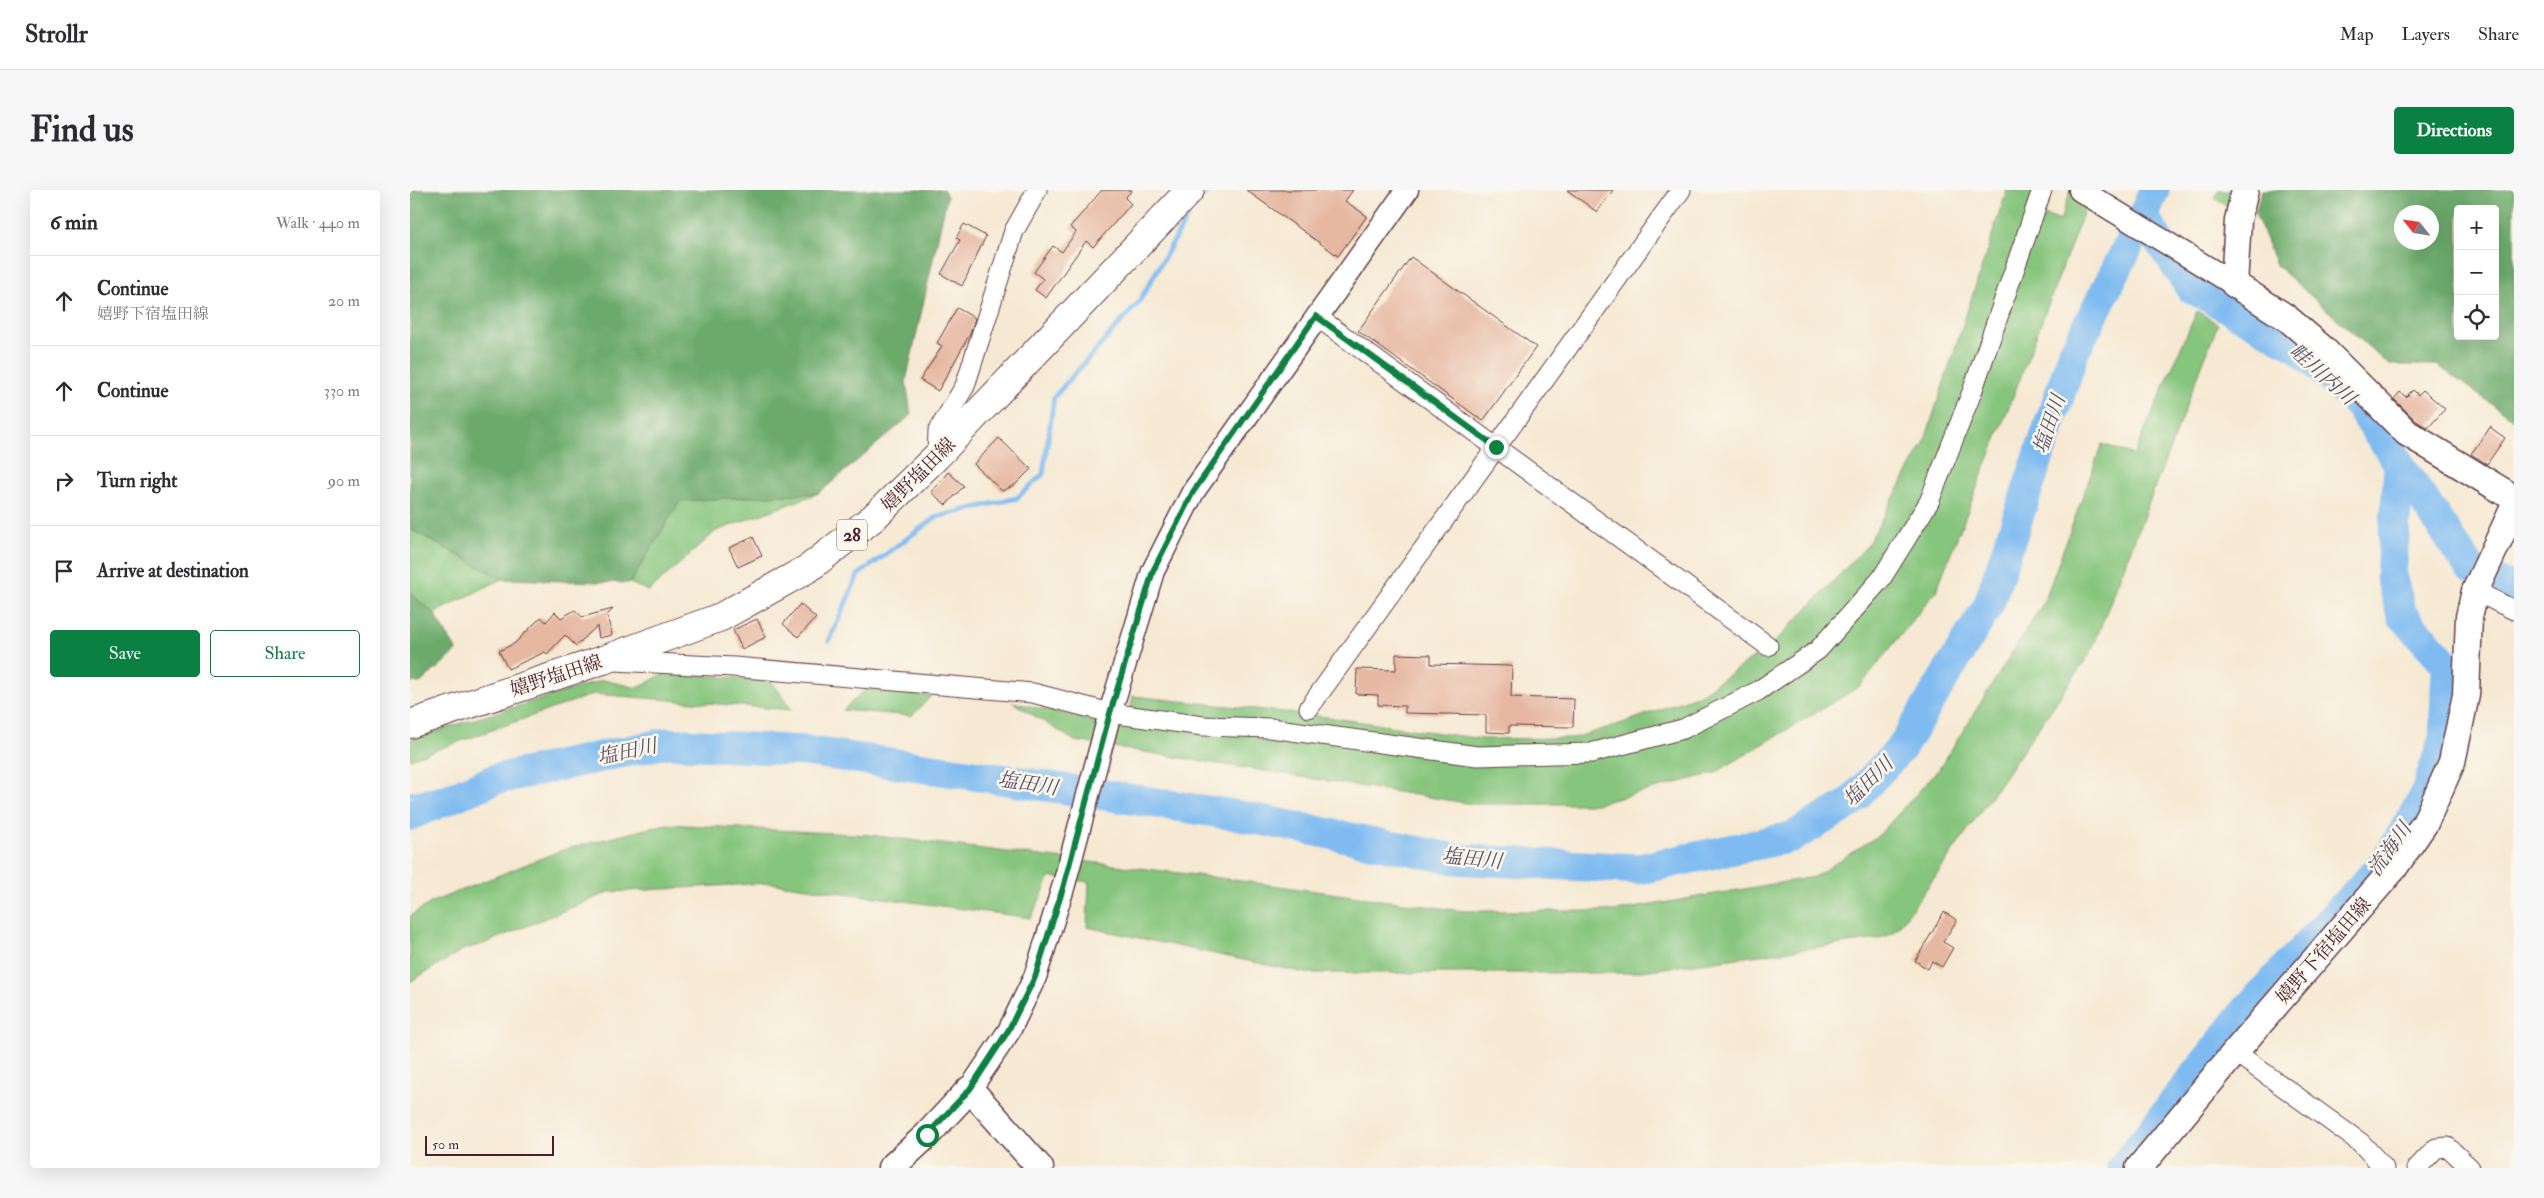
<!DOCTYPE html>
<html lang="en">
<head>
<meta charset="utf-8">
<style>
  :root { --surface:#fff; --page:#f7f7f7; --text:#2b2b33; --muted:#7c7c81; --line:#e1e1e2; --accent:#0b8043 }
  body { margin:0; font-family:"IM FELL Double Pica","Noto Serif JP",serif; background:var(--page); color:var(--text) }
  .controls { position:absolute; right:15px; top:15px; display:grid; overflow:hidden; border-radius:5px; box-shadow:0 5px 20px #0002 }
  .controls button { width:45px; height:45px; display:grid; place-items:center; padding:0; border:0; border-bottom:1px solid var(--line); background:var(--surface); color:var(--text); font:25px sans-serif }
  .compass { position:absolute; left:1984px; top:15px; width:45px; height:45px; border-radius:50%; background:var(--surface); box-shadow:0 5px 20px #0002; rotate:300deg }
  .scale { position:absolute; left:15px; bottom:12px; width:129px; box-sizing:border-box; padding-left:5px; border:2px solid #4a1f2b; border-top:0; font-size:14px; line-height:18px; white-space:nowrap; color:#4a1f2b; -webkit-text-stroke:4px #fbf7ec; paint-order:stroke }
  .stop { position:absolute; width:15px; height:15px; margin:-11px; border:4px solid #0b8043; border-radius:50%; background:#fff }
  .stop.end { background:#0b8043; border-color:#fff; box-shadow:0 1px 5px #0008 }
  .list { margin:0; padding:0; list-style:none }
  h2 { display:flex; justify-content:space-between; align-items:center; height:65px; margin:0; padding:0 20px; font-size:21px }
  h2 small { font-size:16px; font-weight:400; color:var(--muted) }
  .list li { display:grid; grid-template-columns:32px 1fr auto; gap:15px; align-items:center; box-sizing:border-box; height:90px; padding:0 20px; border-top:1px solid var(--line) }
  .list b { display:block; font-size:19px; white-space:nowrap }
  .list p { margin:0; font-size:16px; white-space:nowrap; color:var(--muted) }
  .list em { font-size:16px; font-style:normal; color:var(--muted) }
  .actions { display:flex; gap:10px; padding:15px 20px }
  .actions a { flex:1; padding:11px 0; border:1px solid var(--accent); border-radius:5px; text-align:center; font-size:18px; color:var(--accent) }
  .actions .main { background:var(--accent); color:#fff }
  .icon { flex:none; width:28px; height:28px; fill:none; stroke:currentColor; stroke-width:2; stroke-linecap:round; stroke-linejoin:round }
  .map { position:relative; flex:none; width:2104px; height:978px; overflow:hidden; border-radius:5px }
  header { display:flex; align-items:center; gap:30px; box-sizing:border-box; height:70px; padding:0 25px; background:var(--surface); border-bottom:1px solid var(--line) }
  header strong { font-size:24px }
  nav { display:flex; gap:28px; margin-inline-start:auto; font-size:18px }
  .intro { display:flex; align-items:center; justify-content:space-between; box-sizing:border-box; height:120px; padding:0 30px }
  h1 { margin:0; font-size:35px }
  .button { padding:12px 22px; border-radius:5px; background:var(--accent); color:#fff; font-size:18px; font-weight:700 }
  main { display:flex; gap:30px; padding:0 30px }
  aside { flex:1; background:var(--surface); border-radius:5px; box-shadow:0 5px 20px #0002 }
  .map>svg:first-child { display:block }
  .green { fill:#86c57d; stroke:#687254 }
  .forest { fill:#6caa6c; stroke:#5b644c; fill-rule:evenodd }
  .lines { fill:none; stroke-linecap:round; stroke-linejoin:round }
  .stream { stroke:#7fbbf1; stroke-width:5 }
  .river { stroke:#7fbbf1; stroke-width:31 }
  .building { fill:#e6b7a1 }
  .minor-casing { stroke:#643d44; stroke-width:21 }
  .tertiary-casing { stroke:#643d44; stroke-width:25 }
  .secondary-casing { stroke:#643d44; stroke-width:29 }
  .primary-casing { stroke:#643d44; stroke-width:30 }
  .minor { stroke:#fff; stroke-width:19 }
  .tertiary { stroke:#fff; stroke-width:22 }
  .secondary { stroke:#fff; stroke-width:26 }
  .primary { stroke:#fff; stroke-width:28 }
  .route { stroke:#0b8043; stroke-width:6 }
  .labels { text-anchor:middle; stroke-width:5; stroke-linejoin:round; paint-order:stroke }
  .shield { fill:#fbf7ec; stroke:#7f6065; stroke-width:1 }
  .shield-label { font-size:18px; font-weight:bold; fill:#4a1f2b }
  .street-label { font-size:19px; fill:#4a1f2b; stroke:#fbf7ec }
  .water-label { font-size:20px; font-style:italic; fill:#5a4e66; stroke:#fbf7ec }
</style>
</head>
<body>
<header>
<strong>Strollr</strong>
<nav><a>Map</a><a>Layers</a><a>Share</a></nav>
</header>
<div class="intro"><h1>Find us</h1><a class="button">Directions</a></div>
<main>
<aside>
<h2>6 min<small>Walk · 440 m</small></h2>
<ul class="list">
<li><svg class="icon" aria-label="ahead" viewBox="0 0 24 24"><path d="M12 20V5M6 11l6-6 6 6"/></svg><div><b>Continue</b><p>嬉野下宿塩田線</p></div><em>20 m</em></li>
<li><svg class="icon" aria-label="ahead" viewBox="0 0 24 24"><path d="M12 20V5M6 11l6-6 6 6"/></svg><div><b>Continue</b></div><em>330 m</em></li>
<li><svg class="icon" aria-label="right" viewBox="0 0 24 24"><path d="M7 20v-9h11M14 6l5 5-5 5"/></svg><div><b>Turn right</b></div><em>90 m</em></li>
<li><svg class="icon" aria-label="arrive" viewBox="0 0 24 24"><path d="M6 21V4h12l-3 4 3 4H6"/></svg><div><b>Arrive at destination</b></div></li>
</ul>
<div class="actions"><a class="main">Save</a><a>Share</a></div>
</aside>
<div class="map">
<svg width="2104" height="978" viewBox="0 0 2104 978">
  <rect width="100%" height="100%" fill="#fbf7ec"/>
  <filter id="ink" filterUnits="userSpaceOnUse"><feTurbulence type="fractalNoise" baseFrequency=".02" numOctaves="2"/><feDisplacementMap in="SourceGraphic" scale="10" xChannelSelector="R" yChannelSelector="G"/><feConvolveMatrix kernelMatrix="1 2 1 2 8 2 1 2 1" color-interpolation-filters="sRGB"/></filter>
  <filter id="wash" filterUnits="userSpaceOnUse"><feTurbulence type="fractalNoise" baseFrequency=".0096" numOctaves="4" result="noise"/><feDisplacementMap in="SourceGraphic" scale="20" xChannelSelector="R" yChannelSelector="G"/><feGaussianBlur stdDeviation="1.12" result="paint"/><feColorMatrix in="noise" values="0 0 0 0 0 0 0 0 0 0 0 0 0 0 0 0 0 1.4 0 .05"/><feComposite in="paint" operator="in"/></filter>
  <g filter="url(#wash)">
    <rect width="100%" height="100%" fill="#f6e9d3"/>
    <!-- green -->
    <g class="green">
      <polygon points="1597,0 1624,0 1618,18 1650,31 1661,0 1682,0 1606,199 1526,401 1450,496 1305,583 1186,614 1063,614 665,551 602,512 717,538 723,506 902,525 1072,549 1164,548 1216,532 1289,505 1362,455 1457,356 1514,253"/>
      <polygon points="1808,0 1829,0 1823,20 1805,9"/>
      <polygon points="1787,121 1808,134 1681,462 1530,680 1485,742 1468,749 1217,783 895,783 677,737 679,692 640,687 621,728 360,693 199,702 73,754 54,759 0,792 0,726 22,712 152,660 256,634 459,645 802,687 1053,721 1206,721 1404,687 1469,645 1529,579 1634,412 1692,254 1724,265"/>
      <polygon points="409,303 306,341 239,401 220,393 270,311"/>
      <polygon points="0,339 92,389 24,423 0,403"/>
      <polygon points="255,483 361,490 382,520 184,504 0,569 0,549 193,490 228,498"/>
      <polygon points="456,499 521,506 502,526 433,520"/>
    </g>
    <!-- forest -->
    <g class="forest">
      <polygon points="0,0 534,0 537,7 496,191 501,225 409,303 270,311 220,393 92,389 0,339"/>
      <path d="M1852,0H2104V230L2027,175H1979L1866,75L1845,23ZM2048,19H2085V146H2048ZM1992,22H2022V52H1992Z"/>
      <polygon points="0,403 24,423 47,461 10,493 0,492"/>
    </g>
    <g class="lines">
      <!-- stream -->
      <g class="stream">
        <polyline points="796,4 799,0"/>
        <polyline points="419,451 448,385 526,327 607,308 633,284 644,207 729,112 779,24"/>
        <polyline points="0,604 86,589"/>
      </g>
      <!-- river -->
      <g class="river">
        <polyline points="1738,34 1780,97 1888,157 1949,215 2060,378"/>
        <polyline points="2078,389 2104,397"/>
        <polyline points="0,625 86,589 256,553 395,561 544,582 831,626 1045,669 1229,679 1382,647 1439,614 1492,557 1578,416 1664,162 1733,27 1744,0"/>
        <polyline points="1712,978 1838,818 1976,671 2015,606 2034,549 2037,475 1992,425 1981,386 1989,276"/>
      </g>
    </g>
    <g id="blocks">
      <!-- building -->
      <g class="building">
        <polygon points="692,0 722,0 715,8 721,14 683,57 676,51 636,108 625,100 633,89 624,82 643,56 652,62 666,42 660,37"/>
        <polygon points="836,0 943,0 935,11 957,26 928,66"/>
        <polygon points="1157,0 1203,0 1187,22"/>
        <polygon points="554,34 576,46 552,96 531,84 550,50 546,48"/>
        <polygon points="1001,67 1126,157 1073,231 948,141"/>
        <polygon points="547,118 565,128 560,144 528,201 510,190 532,156 527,153"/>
        <polygon points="2003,200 2008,205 2013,200 2035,219 2018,238 2006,231 1984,209 1990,202 1996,207"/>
        <polygon points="2081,236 2081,238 2095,248 2077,274 2061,264"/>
        <polygon points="589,248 621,279 605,295 592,301 564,274"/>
        <polygon points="538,282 554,296 536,315 521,302"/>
        <polygon points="343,347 352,366 328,377 319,358"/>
        <polygon points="390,414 406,428 388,447 373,434"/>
        <polygon points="203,419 197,425 202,445 189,448 187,436 166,456 155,445 137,464 135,462 98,479 89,461 105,453 131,427 136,432 145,422 151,428 165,420 172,427"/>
        <polygon points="347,429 356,447 332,459 323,440"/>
        <polygon points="986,464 1021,465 1021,474 1102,476 1101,507 1164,509 1163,537 1099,536 1099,543 1076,542 1076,525 995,523 995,516 968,515 968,505 946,504 947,479 986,480"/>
        <polygon points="1534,722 1547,730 1533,752 1543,758 1532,777 1522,771 1518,779 1505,771"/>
      </g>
    </g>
  </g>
  <g filter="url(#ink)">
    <use href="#blocks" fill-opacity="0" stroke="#643d44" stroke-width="1"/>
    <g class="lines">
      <defs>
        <g id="minor">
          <polyline points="906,126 1358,456"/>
          <polyline points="527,266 528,241 555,196 604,41 627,0"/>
          <polyline points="2065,401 2104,420"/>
          <polyline points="204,471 324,477 623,503 700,523 793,536 860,538 1067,566 1181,563 1273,539 1348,501 1408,460 1471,389 1519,312 1562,202 1632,0"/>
          <polyline points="899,518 1271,0"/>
          <polyline points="1825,862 1951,953 1974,978"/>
          <polyline points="2007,978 2026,958 2038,957 2060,978"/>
        </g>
        <g id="tertiary">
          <polyline points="1670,0 1824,94"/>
          <polyline points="560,899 599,841 625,787 653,698 700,523 743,381 783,302 997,0"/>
        </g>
        <g id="secondary">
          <polyline points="1835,0 1828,30 1824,94 1877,128 1912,158 1997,243 2104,308"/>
          <polyline points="481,978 517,945 560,899 630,978"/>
          <polyline points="1729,978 1825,862 1984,678 2015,633 2042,572 2056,505 2059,427 2065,401 2104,317"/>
        </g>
        <polyline id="primary" points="0,534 193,470 311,427 399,378 463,328 527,266 780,0"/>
      </defs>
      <!-- minor casing -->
      <use href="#minor" class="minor-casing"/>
      <!-- tertiary casing -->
      <use href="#tertiary" class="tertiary-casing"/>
      <!-- secondary casing -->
      <use href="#secondary" class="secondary-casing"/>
      <!-- primary casing -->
      <use href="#primary" class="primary-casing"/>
      <!-- minor -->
      <use href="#minor" class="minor"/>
      <!-- tertiary -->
      <use href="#tertiary" class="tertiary"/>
      <!-- secondary -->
      <use href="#secondary" class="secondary"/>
      <!-- primary -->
      <use href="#primary" class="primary"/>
    </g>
  </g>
  <g class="lines" filter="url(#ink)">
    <!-- route -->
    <polyline class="route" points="517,945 560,899 598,841 625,787 653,698 700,523 743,381 783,302 906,126 1086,257"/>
  </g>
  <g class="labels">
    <!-- shield labels -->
    <rect class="shield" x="427" y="329.5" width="30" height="31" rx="4"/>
    <g class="shield-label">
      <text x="442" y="351">28</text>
    </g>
    <!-- street labels -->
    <g class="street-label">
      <text transform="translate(508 284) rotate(-45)" y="7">嬉野塩田線</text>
      <text transform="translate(146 485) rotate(-18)" y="7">嬉野塩田線</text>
      <text transform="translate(1913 760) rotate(-49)" y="7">嬉野下宿塩田線</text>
    </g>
    <!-- water labels -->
    <g class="water-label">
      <text transform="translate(1913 184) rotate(42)" y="7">畦川内川</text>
      <text transform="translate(1639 234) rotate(-71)" y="7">塩田川</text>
      <text transform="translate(217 561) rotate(-12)" y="7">塩田川</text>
      <text transform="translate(1458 591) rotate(-45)" y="7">塩田川</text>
      <text transform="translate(618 593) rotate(9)" y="7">塩田川</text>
      <text transform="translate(1979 659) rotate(-55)" y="7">流海川</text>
      <text transform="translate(1062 668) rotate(6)" y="7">塩田川</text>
    </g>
  </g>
</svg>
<div class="controls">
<button>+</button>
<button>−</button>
<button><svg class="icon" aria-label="locate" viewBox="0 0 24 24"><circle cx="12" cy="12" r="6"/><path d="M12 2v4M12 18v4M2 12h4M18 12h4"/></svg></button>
</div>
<svg class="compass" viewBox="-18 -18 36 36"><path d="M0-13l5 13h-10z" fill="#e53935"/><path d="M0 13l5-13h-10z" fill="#7c7c81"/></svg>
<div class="scale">50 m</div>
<div class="stop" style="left:517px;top:945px"></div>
<div class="stop end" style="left:1086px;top:257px"></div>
</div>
</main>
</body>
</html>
